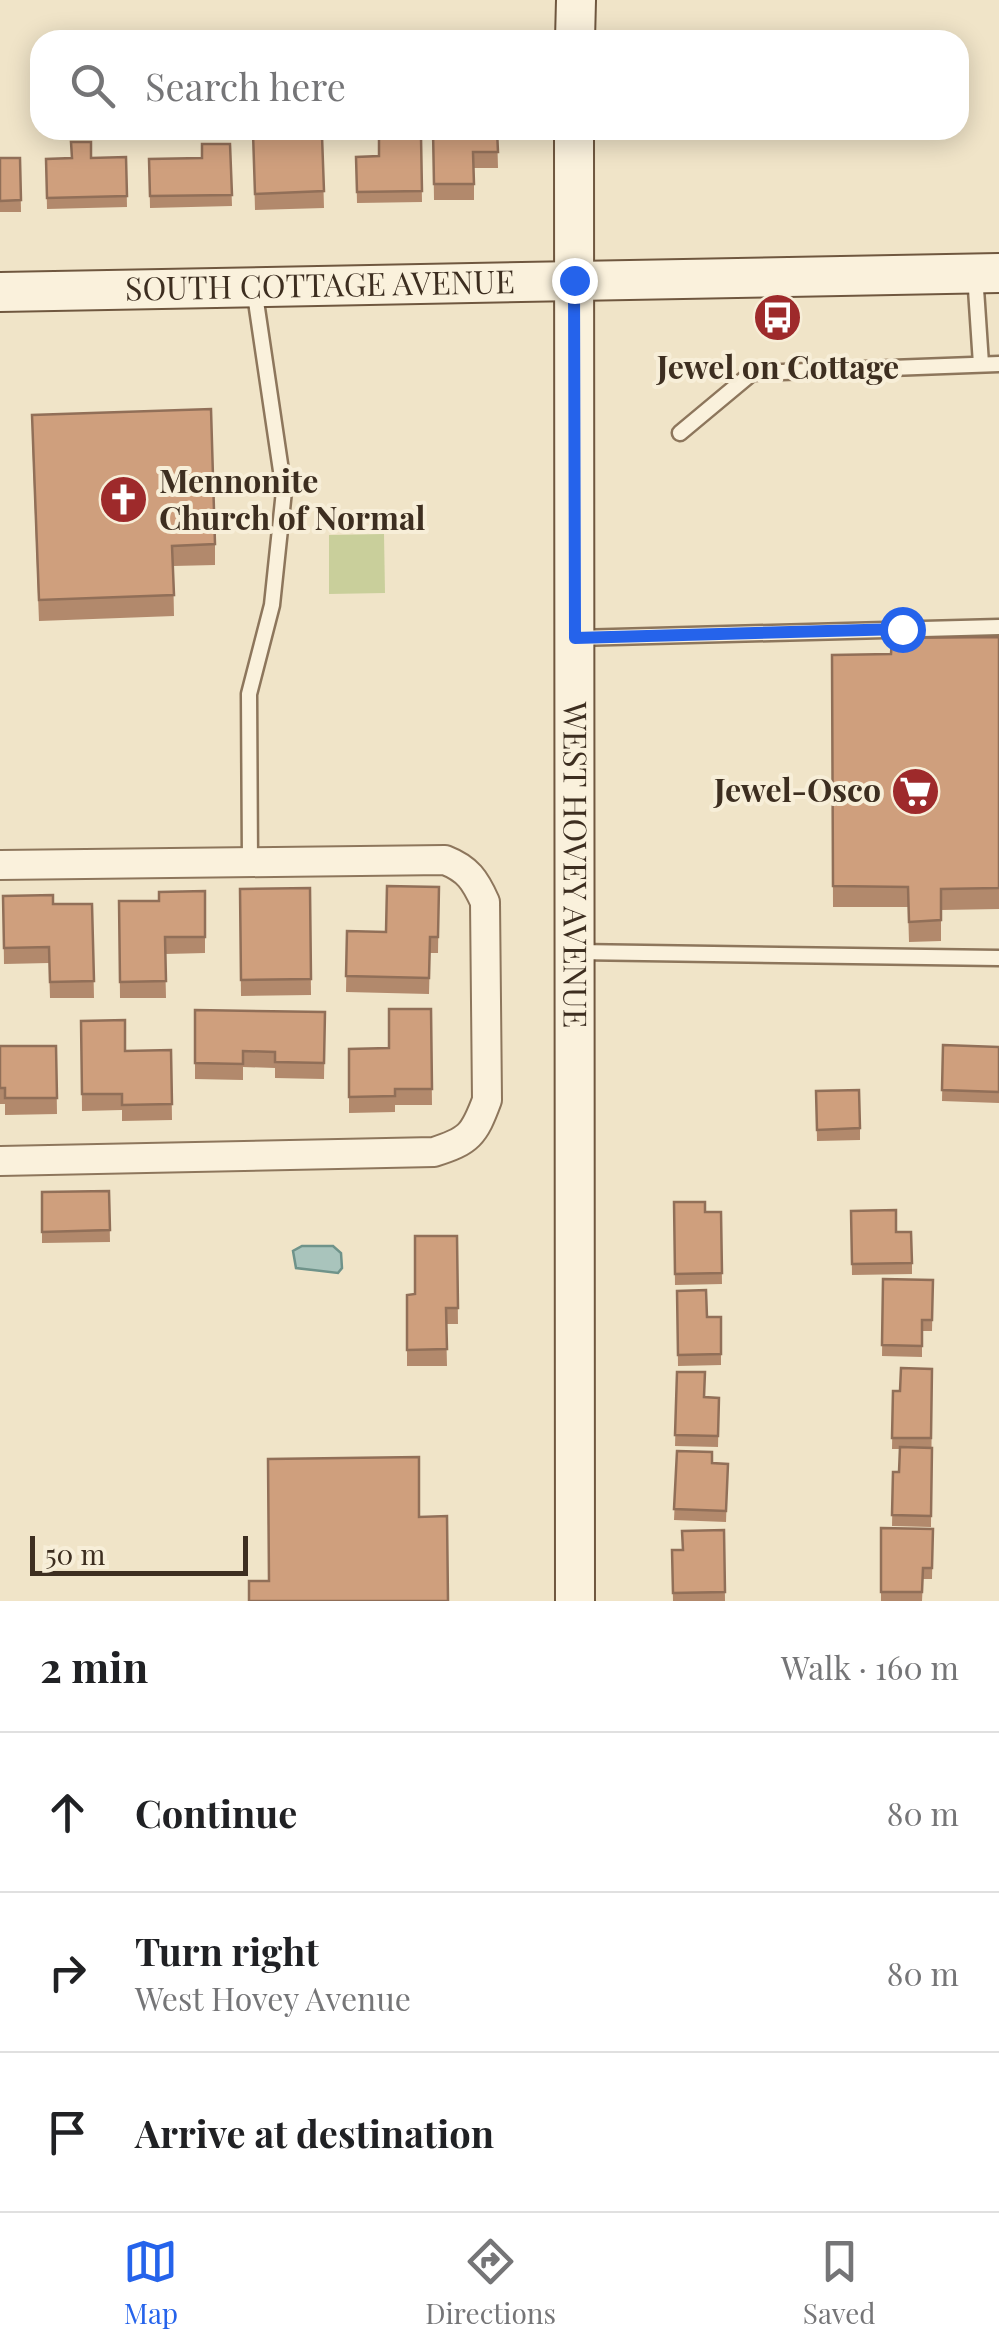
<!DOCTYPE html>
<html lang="en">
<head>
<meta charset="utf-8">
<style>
  :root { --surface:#fff; --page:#f2f2f2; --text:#202124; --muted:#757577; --line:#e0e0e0; --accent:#2563eb }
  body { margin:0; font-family:"Playfair Display",serif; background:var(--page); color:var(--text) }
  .scale { position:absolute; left:30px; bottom:25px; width:218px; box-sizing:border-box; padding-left:10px; border:5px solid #3d2e20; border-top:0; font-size:28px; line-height:35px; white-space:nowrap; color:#3d2e20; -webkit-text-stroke:8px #f7eed8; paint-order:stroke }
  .stop { position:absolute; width:30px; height:30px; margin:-22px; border:8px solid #2563eb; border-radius:50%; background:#fff }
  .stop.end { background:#2563eb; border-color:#fff; box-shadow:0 2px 10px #0008 }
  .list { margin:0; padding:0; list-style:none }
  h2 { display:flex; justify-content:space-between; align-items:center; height:130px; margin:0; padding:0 40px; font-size:42px }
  h2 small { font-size:32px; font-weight:400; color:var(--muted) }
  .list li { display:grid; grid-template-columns:65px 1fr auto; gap:30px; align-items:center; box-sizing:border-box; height:160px; padding:0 40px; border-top:2px solid var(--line) }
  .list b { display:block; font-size:38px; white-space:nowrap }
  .list p { margin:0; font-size:32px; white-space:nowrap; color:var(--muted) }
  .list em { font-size:32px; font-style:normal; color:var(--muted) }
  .icon { flex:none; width:55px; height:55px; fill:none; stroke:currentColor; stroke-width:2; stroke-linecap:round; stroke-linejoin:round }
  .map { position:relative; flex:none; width:999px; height:1601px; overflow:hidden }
  .search { position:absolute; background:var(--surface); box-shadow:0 5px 25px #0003; left:30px; right:30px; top:30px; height:110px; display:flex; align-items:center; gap:25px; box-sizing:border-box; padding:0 35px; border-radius:30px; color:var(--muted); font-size:38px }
  .sheet { height:610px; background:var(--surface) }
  nav { display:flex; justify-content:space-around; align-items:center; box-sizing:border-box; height:140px; border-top:2px solid var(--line); background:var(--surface); font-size:28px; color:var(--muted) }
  nav a { display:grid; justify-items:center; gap:5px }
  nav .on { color:var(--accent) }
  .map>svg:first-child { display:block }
  .green { fill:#c9cf9b }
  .water { fill:#a9c4bc; stroke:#6f938a; stroke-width:2.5 }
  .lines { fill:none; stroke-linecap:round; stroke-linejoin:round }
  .lane-casing { stroke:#8d765c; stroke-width:19 }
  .street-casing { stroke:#8d765c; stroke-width:32 }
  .secondary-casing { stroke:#6f573f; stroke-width:42 }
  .lane { stroke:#faf1dc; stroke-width:14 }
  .street { stroke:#faf1dc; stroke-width:28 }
  .secondary { stroke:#faf1dc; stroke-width:38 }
  .wall { fill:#b2896c }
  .building { fill:#cf9f7d; stroke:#916f58; stroke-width:2.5 }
  .route { stroke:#2563eb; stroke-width:12 }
  .labels { text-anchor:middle; stroke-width:8; stroke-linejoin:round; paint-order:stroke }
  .street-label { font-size:32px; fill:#3d2e20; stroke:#f7eed8 }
  .poi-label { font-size:32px; font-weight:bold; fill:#3d2e20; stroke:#f7eed8 }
</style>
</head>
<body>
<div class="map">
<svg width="999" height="1601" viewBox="0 0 999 1601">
  <rect width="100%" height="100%" fill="#f0e4c8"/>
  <!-- green -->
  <polygon class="green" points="384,534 385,593 329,594 329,535"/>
  <!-- water -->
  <polygon class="water" points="302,1246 333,1246 341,1253 342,1268 338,1273 296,1268 293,1251"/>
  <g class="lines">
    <defs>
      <g id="lane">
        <polyline points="975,274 981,364"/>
        <polyline points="680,433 752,373 999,364"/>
        <polyline points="576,638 999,627"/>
        <polyline points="250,861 249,694 272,605 284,491 254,288"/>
        <polyline points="576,952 999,958"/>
      </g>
      <path id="street" d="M0,865L445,860C468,869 475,880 485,902L487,1100C474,1135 469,1141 434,1152L0,1161"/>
      <g id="secondary">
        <polyline points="575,40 576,0"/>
        <path id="s1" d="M574,130L575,1601"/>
        <path id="s2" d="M0,292L999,273"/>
      </g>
    </defs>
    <!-- lane casing -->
    <use href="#lane" class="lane-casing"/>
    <!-- street casing -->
    <use href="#street" class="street-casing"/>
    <!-- secondary casing -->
    <use href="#secondary" class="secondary-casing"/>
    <!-- lane -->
    <use href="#lane" class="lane"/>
    <!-- street -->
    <use href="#street" class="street"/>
    <!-- secondary -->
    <use href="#secondary" class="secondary"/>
  </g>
  <!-- wall -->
  <g class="wall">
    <polygon points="433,130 497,130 498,168 474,168 474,200 434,200"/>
    <polygon points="253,133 295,137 322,136 324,208 255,210"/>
    <polygon points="421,137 422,202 357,203 356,157 379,156"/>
    <polygon points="230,144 232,206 150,208 149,159 202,158"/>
    <polygon points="126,157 127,207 47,209 46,159"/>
    <polygon points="0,158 20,158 21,212 0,212"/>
    <polygon points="32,436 215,544 215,565 173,566 174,616 39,621"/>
    <polygon points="999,637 999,909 941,910 941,941 909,942 908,907 833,907 832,655 891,654"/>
    <polygon points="439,887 438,953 430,953 429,994 346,992 347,931 386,932"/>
    <polygon points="310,888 311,995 241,996 240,889"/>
    <polygon points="205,891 205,953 165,954 166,998 120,998 119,901 159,901"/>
    <polygon points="3,896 53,904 92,904 94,998 50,998 49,963 4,964"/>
    <polygon points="431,1009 432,1105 395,1105 395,1112 349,1113 349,1049 389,1048"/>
    <polygon points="195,1010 325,1012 324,1079 275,1078 275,1068 243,1067 243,1080 195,1079"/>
    <polygon points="81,1021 125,1051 171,1050 172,1120 122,1121 122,1110 82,1111"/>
    <polygon points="943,1045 999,1047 999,1103 942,1101"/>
    <polygon points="0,1046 56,1046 57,1114 5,1115 5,1104 0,1104"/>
    <polygon points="816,1091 860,1128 860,1140 817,1141"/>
    <polygon points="109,1191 110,1242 42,1243 42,1192"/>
    <polygon points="674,1202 705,1212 721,1212 722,1284 675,1285"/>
    <polygon points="851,1211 912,1263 912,1274 852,1275"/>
    <polygon points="457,1236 458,1324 446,1324 447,1366 407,1366 407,1295 415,1294"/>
    <polygon points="883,1279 933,1280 932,1331 922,1331 922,1357 882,1356"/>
    <polygon points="677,1291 707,1317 721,1317 721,1365 678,1366"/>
    <polygon points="932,1369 931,1527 892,1526 893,1472 899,1472 900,1449 892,1449 893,1391 900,1391"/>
    <polygon points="677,1372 705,1397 719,1398 718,1447 675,1446"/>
    <polygon points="677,1451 712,1463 728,1464 726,1522 674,1520"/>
    <polygon points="881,1528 933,1529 932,1579 923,1579 922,1601 881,1601"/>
    <polygon points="724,1530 725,1601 673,1601 672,1550 682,1550"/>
  </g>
  <!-- building -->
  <g class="building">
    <polygon points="433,130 497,130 498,152 473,152 474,184 434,184"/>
    <polygon points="295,132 295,137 322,136 324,191 255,194 253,133"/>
    <polygon points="421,137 422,191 357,192 356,157 379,156 379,138"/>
    <polygon points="71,142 91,142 91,158 126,157 127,196 47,198 46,159 72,158"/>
    <polygon points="202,144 230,144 232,195 150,196 149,159 202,158"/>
    <polygon points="0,158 20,158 21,200 0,201"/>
    <polygon points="211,409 215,544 172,546 174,595 39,600 32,415"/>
    <polygon points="999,637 999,888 941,889 941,920 909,922 908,887 833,886 832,655 891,654 892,638"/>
    <polygon points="387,886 439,887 438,937 430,937 429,978 346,976 347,931 386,932"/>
    <polygon points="310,888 311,979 241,980 240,889"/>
    <polygon points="205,891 205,937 165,937 166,981 120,982 119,901 159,901 159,892"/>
    <polygon points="53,895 53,904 92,904 94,981 50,982 49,947 4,948 3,896"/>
    <polygon points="389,1009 431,1009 432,1089 395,1089 395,1096 349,1097 349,1049 389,1048"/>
    <polygon points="195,1010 325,1012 324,1063 275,1062 275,1052 243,1051 243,1064 195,1063"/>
    <polygon points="125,1020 125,1051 171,1050 172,1104 122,1105 122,1094 82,1094 81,1021"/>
    <polygon points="943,1045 999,1047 999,1092 942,1090"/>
    <polygon points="0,1046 56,1046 57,1098 5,1098 5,1088 0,1088"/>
    <polygon points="859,1090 860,1128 817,1130 816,1091"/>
    <polygon points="109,1191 110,1230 42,1232 42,1192"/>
    <polygon points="674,1202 705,1202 705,1212 721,1212 722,1273 675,1274"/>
    <polygon points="896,1210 896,1232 911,1232 912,1263 852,1264 851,1211"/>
    <polygon points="415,1236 457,1236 458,1308 446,1308 447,1349 407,1350 407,1295 415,1294"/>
    <polygon points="883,1279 933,1280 932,1320 922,1320 922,1346 882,1345"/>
    <polygon points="706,1290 707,1317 721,1317 721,1354 678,1355 677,1291"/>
    <polygon points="901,1368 932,1369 931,1438 892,1438 893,1391 900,1391"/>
    <polygon points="677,1372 705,1372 704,1397 719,1398 718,1436 675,1435"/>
    <polygon points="900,1447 932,1448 931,1516 892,1515 893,1472 899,1472"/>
    <polygon points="677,1451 712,1452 712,1463 728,1464 726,1511 674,1509"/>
    <polygon points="419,1457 419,1517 447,1516 448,1601 249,1601 249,1581 269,1581 268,1459"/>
    <polygon points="881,1528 933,1529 932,1568 923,1568 922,1592 881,1592"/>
    <polygon points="724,1530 725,1592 673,1593 672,1550 683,1550 682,1531"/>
  </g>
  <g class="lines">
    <!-- route -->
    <polyline class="route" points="574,280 575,638 902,629"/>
  </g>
  <!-- icons -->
  <defs>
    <symbol id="bus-disc" viewBox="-11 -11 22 22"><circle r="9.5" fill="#9e2a2b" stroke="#f7eed8"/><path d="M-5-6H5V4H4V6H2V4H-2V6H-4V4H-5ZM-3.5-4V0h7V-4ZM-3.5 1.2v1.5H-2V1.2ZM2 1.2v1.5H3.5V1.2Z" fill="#fff"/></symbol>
    <symbol id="church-disc" viewBox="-11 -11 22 22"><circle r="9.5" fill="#9e2a2b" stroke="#f7eed8"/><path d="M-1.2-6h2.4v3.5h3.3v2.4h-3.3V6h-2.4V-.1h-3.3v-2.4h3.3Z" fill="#fff"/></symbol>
    <symbol id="supermarket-disc" viewBox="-11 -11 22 22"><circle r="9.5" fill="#9e2a2b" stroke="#f7eed8"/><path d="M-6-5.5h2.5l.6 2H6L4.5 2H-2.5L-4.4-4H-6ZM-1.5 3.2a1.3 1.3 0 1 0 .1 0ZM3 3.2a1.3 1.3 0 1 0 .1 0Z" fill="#fff"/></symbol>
  </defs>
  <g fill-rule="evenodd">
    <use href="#bus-disc" x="750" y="290" width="55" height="55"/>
    <use href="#church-disc" x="96" y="472" width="55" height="55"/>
    <use href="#supermarket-disc" x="888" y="764" width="55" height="55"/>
  </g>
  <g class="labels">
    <!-- street labels -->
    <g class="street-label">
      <text dy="11" stroke="none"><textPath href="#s2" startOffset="320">SOUTH COTTAGE AVENUE</textPath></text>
      <text dy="11" stroke="none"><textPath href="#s1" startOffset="735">WEST HOVEY AVENUE</textPath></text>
    </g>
    <!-- poi labels -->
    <g class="poi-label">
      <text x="778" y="379">Jewel on Cottage</text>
      <text x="159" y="493" text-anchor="start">Mennonite<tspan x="159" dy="37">Church of Normal</tspan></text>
      <text x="881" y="802" text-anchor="end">Jewel-Osco</text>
    </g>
  </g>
</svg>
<div class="scale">50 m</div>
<div class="stop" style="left:902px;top:629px"></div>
<div class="stop end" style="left:574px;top:280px"></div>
<div class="search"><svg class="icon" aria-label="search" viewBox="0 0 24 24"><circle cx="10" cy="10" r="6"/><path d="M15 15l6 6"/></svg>Search here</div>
</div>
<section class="sheet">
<h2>2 min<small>Walk · 160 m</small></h2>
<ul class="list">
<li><svg class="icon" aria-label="ahead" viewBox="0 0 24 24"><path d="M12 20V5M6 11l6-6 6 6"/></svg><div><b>Continue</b></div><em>80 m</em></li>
<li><svg class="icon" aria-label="right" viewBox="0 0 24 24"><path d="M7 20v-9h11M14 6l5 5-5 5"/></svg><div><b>Turn right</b><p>West Hovey Avenue</p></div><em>80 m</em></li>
<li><svg class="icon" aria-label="arrive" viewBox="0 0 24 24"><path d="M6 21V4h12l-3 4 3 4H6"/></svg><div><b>Arrive at destination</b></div></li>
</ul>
</section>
<nav>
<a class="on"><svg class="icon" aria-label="map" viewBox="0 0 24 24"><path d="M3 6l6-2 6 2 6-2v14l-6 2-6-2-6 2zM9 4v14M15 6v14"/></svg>Map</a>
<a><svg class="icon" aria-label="directions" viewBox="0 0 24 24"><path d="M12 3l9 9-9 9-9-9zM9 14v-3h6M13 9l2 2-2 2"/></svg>Directions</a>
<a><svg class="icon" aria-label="saved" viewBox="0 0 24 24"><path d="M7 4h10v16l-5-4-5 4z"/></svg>Saved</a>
</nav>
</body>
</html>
